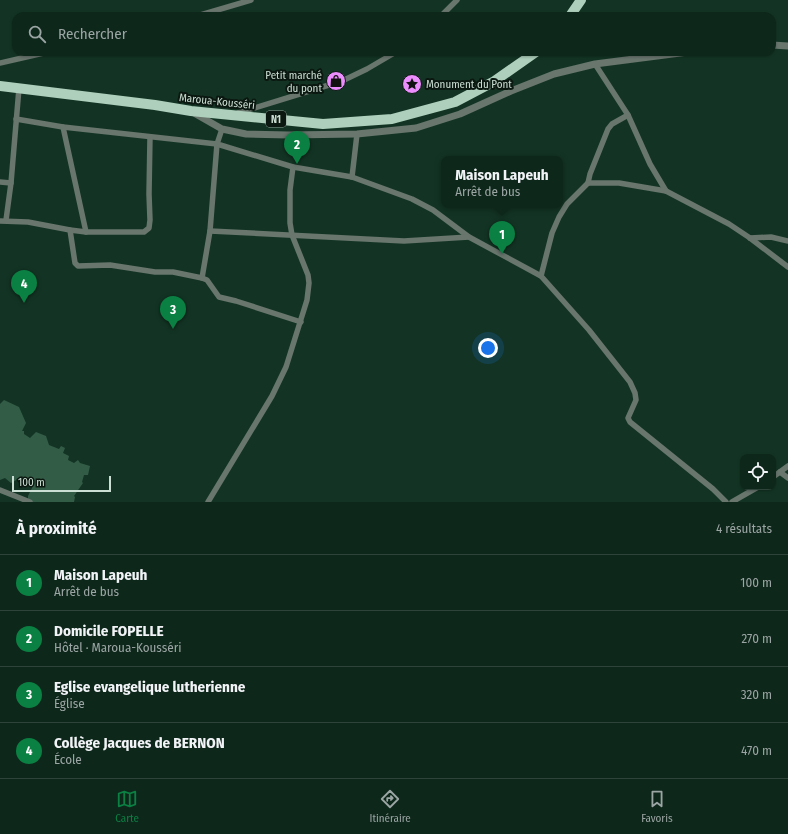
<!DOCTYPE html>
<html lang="fr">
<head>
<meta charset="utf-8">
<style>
  :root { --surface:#0e271b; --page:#1c3328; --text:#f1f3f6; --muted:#9ba5a3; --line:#2e443a; --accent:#0b8043 }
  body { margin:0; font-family:"Fira Sans Condensed",sans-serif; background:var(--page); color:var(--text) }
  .controls { position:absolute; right:12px; bottom:12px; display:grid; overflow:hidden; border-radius:8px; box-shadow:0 1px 3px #0004 }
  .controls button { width:36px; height:36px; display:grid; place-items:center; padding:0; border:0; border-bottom:1px solid var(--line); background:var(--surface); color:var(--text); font:20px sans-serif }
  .scale { position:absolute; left:12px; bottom:10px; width:99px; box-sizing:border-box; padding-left:4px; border:2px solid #ccdfd4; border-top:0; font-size:11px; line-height:14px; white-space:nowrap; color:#ccdfd4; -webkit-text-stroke:3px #0b1811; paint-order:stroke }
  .you { position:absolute; left:488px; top:348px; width:14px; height:14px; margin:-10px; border:3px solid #fff; border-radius:50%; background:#1a73e8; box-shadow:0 0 0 6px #1a73e833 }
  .badge { display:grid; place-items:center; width:26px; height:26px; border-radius:50%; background:var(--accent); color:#fff; font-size:13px; font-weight:700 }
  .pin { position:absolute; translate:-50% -33px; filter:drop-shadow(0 1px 2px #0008) }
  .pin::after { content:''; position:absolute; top:21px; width:14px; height:12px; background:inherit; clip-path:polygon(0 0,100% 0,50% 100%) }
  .popup { position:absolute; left:441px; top:156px; width:122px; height:52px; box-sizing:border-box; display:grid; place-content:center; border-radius:8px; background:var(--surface); filter:drop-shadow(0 1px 3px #0005); font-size:13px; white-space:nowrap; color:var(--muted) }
  .popup b { font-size:15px; color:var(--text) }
  .popup::after { content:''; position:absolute; left:50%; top:100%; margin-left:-8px; border:8px solid transparent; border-top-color:var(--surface) }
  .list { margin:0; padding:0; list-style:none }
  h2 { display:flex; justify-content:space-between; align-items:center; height:52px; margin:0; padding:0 16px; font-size:17px }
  h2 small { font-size:13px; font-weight:400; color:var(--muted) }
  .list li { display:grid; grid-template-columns:26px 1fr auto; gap:12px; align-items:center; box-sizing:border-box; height:56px; padding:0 16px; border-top:1px solid var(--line) }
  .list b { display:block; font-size:15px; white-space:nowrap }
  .list p { margin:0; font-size:13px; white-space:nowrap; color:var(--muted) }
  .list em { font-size:13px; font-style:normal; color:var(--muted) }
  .icon { flex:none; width:22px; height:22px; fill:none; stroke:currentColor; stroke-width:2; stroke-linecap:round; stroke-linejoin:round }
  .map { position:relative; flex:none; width:788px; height:502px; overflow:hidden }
  .search { position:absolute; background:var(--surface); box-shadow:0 1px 3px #0004; left:12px; right:12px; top:12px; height:44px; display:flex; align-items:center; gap:10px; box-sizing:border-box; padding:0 14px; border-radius:12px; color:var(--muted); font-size:15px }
  .sheet { height:276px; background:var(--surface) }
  nav { display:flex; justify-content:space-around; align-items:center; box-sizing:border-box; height:56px; border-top:1px solid var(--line); background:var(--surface); font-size:11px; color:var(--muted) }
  nav a { display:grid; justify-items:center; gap:2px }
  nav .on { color:var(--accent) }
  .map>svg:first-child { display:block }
  .green { fill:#335c46 }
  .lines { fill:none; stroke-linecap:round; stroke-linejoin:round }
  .minor { stroke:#68766e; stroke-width:5.5 }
  .tertiary { stroke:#68766e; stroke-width:7 }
  .trunk { stroke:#adcfbb; stroke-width:10 }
  .labels { text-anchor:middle; stroke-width:4; stroke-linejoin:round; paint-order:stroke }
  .shield { fill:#0b1811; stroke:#92a39a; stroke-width:1 }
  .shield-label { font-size:10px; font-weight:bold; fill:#ccdfd4 }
  .poi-label { font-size:11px; fill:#ccdfd4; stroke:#0b1811; text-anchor:end }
  .street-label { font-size:11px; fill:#ccdfd4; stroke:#0b1811 }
</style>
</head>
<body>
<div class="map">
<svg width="788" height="502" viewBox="0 0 788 502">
  <rect width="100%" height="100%" fill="#133424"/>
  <!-- green -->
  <polygon class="green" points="4,400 19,407 26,423 22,431 24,431 24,434 30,438 36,432 46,436 49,445 59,449 61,446 65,448 63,453 69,456 68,460 74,463 78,460 80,463 90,466 88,475 84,475 82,482 83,483 74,496 75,497 74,502 30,502 28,499 28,496 33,486 31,483 27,485 18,479 11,483 5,478 0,480 0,404"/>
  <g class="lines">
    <!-- minor -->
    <g class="minor">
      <polyline points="197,16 251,0"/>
      <polyline points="441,16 457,0"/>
      <polyline points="0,63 48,52"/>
      <polyline points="595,64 628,115 650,164 666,191 729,224 750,238 788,267"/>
      <polyline points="238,113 342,81 367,69 396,52"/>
      <polyline points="16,119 63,127 217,144 210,231 202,278"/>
      <polyline points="63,127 86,232"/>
      <polyline points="222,129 217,144 293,167 352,177 412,199 433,210 469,237 541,276 589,330 630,382 635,393 636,400 628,418 630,422 713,489 726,502"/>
      <polyline points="352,177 357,134"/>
      <polyline points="0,182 11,183"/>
      <polyline points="588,183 619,183 666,191"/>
      <polyline points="6,220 11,183 19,88"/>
      <polyline points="0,221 28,222 70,230 86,232 144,232 149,228 150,220 149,194 150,137"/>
      <polyline points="70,230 75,263 78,266 110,265 155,272 173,272 202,278 207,280 219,297 236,301 301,322"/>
      <polyline points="210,231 404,241 469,237"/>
      <polyline points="750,238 771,237 788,241"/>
      <polyline points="541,276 552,233 559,217 567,204 588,183 590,174 608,129 612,124 628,115"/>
      <polyline points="780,472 788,478"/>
      <polyline points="773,477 788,466"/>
      <polyline points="0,490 30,502"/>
      <polyline points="208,502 272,396 286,367 307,300 309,283 308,275 292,235 290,223 290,190 293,167"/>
      <polyline points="732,502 758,487"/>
    </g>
    <!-- tertiary -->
    <g class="tertiary">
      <polyline points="772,45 788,46"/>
      <polyline points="194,113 222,129 246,134 289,135 357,134 416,128 460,114 511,91 554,74 595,64 688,52"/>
    </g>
    <!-- trunk -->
    <g class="trunk">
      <polyline points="570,16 581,0"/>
      <polyline points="0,86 155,105 191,111 323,124 392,119 455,102 493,82 536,52"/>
    </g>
  </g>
  <!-- icons -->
  <defs>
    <symbol id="shop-disc" viewBox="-11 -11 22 22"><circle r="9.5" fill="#eb8dfc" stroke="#0b1811"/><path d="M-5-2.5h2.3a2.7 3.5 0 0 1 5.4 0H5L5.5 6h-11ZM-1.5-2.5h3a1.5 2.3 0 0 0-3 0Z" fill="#111"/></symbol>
    <symbol id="sight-disc" viewBox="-11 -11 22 22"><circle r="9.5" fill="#eb8dfc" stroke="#0b1811"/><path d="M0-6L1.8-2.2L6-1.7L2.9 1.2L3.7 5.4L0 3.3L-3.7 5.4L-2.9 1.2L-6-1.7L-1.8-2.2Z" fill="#111"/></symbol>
  </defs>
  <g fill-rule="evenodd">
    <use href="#shop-disc" x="325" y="70" width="22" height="22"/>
    <use href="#sight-disc" x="401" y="73" width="22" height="22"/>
  </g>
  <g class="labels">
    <!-- shield labels -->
    <rect class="shield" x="266" y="111" width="20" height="16" rx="3"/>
    <g class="shield-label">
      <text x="276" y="123">N1</text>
    </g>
    <!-- poi labels -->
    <g class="poi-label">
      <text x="322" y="79">Petit marché<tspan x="322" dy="13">du pont</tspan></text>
      <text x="426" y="88" text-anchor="start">Monument du Pont</text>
    </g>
    <!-- street labels -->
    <g class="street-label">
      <text transform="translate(217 101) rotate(6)" y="4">Maroua-Kousséri</text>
    </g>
  </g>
</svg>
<div class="controls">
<button><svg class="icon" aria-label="locate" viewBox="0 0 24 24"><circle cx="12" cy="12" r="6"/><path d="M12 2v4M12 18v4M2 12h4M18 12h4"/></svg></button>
</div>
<div class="scale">100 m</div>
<div class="you"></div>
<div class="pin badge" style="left:502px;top:254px">1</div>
<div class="popup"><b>Maison Lapeuh</b>Arrêt de bus</div>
<div class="pin badge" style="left:297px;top:164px">2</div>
<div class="pin badge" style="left:173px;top:329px">3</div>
<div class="pin badge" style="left:24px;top:303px">4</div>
<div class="search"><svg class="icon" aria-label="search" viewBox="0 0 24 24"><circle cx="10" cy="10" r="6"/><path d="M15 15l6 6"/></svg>Rechercher</div>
</div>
<section class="sheet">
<h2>À proximité<small>4 résultats</small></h2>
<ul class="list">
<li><span class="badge">1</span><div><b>Maison Lapeuh</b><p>Arrêt de bus</p></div><em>100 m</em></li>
<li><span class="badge">2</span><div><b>Domicile FOPELLE</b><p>Hôtel · Maroua-Kousséri</p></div><em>270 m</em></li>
<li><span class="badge">3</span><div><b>Eglise evangelique lutherienne</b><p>Église</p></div><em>320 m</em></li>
<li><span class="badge">4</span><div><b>Collège Jacques de BERNON</b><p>École</p></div><em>470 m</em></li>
</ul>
</section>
<nav>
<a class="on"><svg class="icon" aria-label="map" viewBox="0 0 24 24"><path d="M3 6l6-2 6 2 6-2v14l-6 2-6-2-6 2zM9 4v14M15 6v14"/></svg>Carte</a>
<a><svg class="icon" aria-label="directions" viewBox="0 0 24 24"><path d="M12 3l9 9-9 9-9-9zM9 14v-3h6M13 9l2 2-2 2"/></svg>Itinéraire</a>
<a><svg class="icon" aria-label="saved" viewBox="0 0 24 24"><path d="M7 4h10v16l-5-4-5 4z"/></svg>Favoris</a>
</nav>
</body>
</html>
